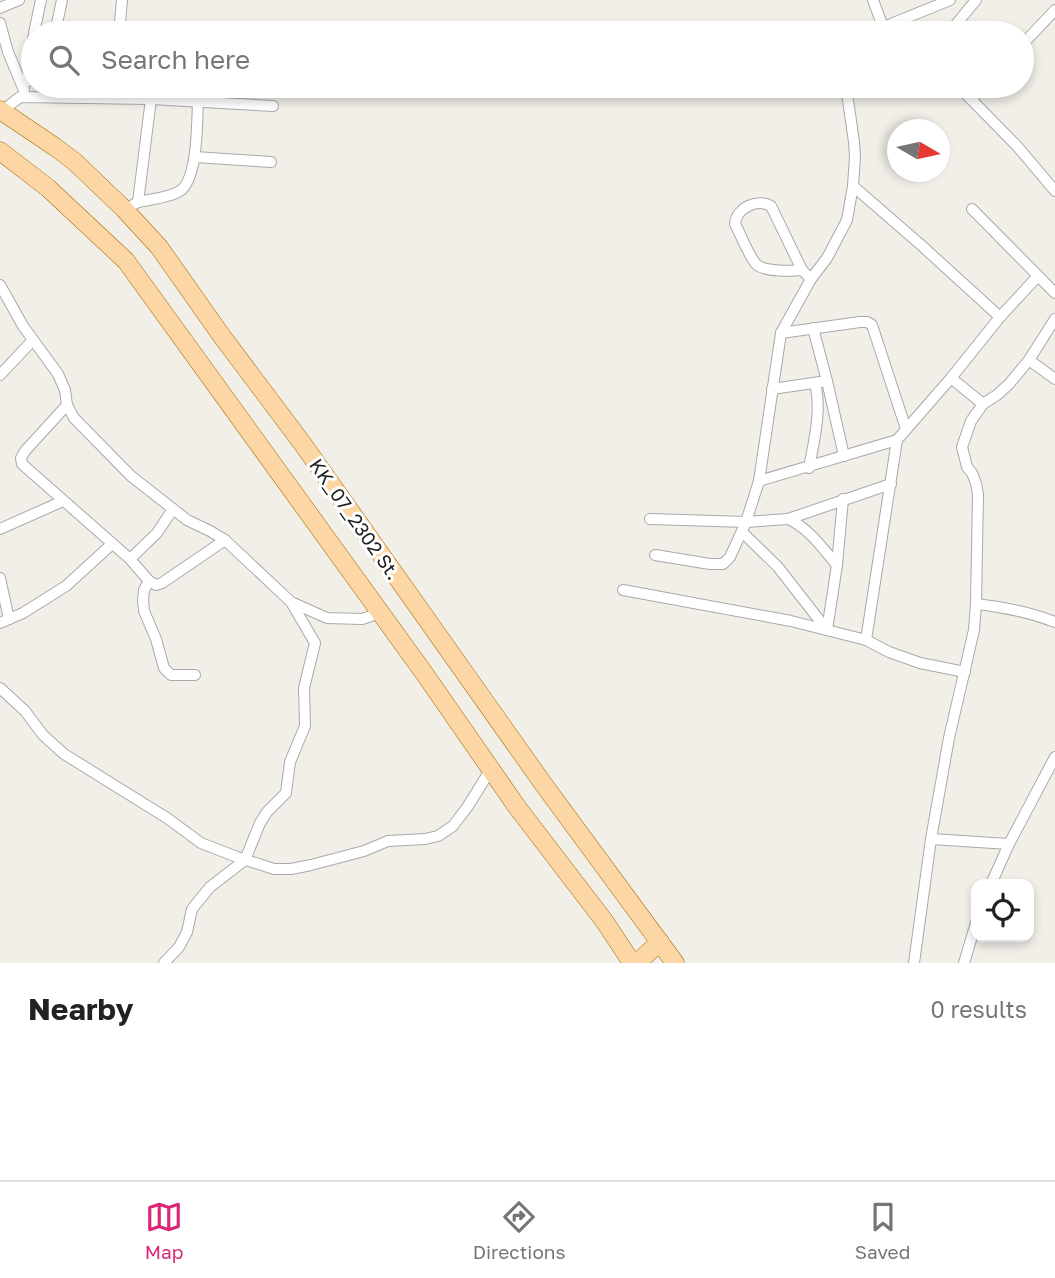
<!DOCTYPE html>
<html lang="en">
<head>
<meta charset="utf-8">
<style>
  :root { --surface:#fff; --page:#f6f6f6; --text:#222; --muted:#767676; --line:#e0e0e0; --accent:#db2777 }
  body { margin:0; font-family:"Golos Text",sans-serif; background:var(--page); color:var(--text) }
  .controls { position:absolute; right:21px; bottom:21px; display:grid; overflow:hidden; border-radius:14px; box-shadow:0 4px 10px #0003 }
  .controls button { width:63px; height:63px; display:grid; place-items:center; padding:0; border:0; border-bottom:2px solid var(--line); background:var(--surface); color:var(--text); font:35px sans-serif }
  .compass { position:absolute; left:887px; top:119px; width:63px; height:63px; border-radius:50%; background:var(--surface); box-shadow:0 4px 10px #0003; rotate:99deg }
  .list { margin:0; padding:0; list-style:none }
  h2 { display:flex; justify-content:space-between; align-items:center; height:91px; margin:0; padding:0 28px; font-size:30px }
  h2 small { font-size:23px; font-weight:400; color:var(--muted) }
  .icon { flex:none; width:38px; height:38px; fill:none; stroke:currentColor; stroke-width:2; stroke-linecap:round; stroke-linejoin:round }
  .map { position:relative; flex:none; width:1055px; height:963px; overflow:hidden }
  .search { position:absolute; background:var(--surface); box-shadow:0 4px 10px #0003; left:21px; right:21px; top:21px; height:77px; display:flex; align-items:center; gap:18px; box-sizing:border-box; padding:0 24px; border-radius:38px; color:var(--muted); font-size:26px }
  .sheet { height:217px; background:var(--surface) }
  nav { display:flex; justify-content:space-around; align-items:center; box-sizing:border-box; height:98px; border-top:2px solid var(--line); background:var(--surface); font-size:19px; color:var(--muted) }
  nav a { display:grid; justify-items:center; gap:4px }
  nav .on { color:var(--accent) }
  .map>svg:first-child { display:block }
  .lines { fill:none; stroke-linecap:round; stroke-linejoin:round }
  .minor-casing { stroke:#a9a9a9; stroke-width:12 }
  .primary-casing { stroke:#a06b00; stroke-width:19 }
  .minor { stroke:#fff; stroke-width:10 }
  .primary { stroke:#fcd6a4; stroke-width:18 }
  .labels { text-anchor:middle; stroke-width:6; stroke-linejoin:round; paint-order:stroke }
  .street-label { font-size:19px; fill:#222; stroke:#fff }
</style>
</head>
<body>
<div class="map">
<svg width="1055" height="963" viewBox="0 0 1055 963">
  <rect width="100%" height="100%" fill="#f2efe9"/>
  <g class="lines">
    <defs>
      <g id="minor">
        <polyline points="873,0 883,27"/>
        <polyline points="0,8 19,0"/>
        <polyline points="0,23 8,52 24,90"/>
        <polyline points="34,33 41,0"/>
        <polyline points="55,33 62,0"/>
        <polyline points="119,33 122,0"/>
        <polyline points="869,33 950,0"/>
        <polyline points="949,33 976,0"/>
        <polyline points="1022,45 1055,10"/>
        <polyline points="27,82 33,38"/>
        <polyline points="958,86 1017,146 1055,191"/>
        <polyline points="971,99 984,86"/>
        <polyline points="2,111 20,97 151,99 273,106"/>
        <polyline points="195,157 271,162"/>
        <polyline points="853,186 921,245 1000,317"/>
        <path d="M138,202C151,199 169,198 180,191C198,179 197,121 198,101"/>
        <polyline points="133,205 138,202 151,99"/>
        <polyline points="972,209 1055,293"/>
        <path d="M802,270L771,206C757,198 736,208 735,224C740,233 750,259 757,265C766,272 792,271 802,270L811,279"/>
        <polyline points="0,285 23,326 58,374 65,390 67,405 74,418 131,476 187,520 210,531 225,540 291,602 327,618 362,619 380,613"/>
        <polyline points="781,333 811,279 827,258 847,220 853,186 855,157 854,142 846,86"/>
        <polyline points="1029,360 1055,379"/>
        <polyline points="0,375 33,340"/>
        <polyline points="951,378 983,404"/>
        <polyline points="827,381 844,456"/>
        <polyline points="772,389 827,381 813,328"/>
        <polyline points="67,405 25,451 21,458 22,464 130,559 149,581 156,585 162,583 225,540"/>
        <path d="M809,468C814,440 822,411 815,383"/>
        <polyline points="759,481 897,440"/>
        <polyline points="650,519 746,522 788,519 891,484"/>
        <path d="M788,519C809,528 822,548 837,565"/>
        <polyline points="0,529 63,501"/>
        <polyline points="742,532 778,567 827,630"/>
        <polyline points="655,555 710,564 723,564 730,557 746,522 759,481 781,333 860,322 867,322 872,325 906,429"/>
        <polyline points="130,559 157,533 173,509"/>
        <polyline points="0,578 9,619"/>
        <polyline points="149,581 144,590 143,600 144,611 156,639 164,668 171,675 195,675"/>
        <polyline points="623,590 791,621 866,640 889,652 920,663 965,672"/>
        <path d="M976,604C1004,607 1029,612 1055,622"/>
        <polyline points="0,623 23,613 66,586 112,544"/>
        <polyline points="827,630 837,565 843,499"/>
        <polyline points="866,640 897,440 951,378 1000,317 1037,277"/>
        <polyline points="0,688 25,711 43,735 64,754 167,818 201,843 237,857 274,869 291,869 311,865 364,851 388,841 425,839 438,836 453,826 468,806 491,769"/>
        <polyline points="931,839 1009,844"/>
        <polyline points="991,884 1009,844 1055,757"/>
        <polyline points="164,963 179,947 187,932 192,909 210,887 245,860 260,823 267,812 286,793 290,762 305,726 304,688 315,643 291,602"/>
        <polyline points="914,963 931,839 949,738 974,630 976,604 978,495 976,483 972,473 967,467 962,447 971,421 983,404 997,395 1009,384 1029,360 1055,319"/>
        <polyline points="964,963 976,923"/>
      </g>
      <g id="primary">
        <polyline points="0,110 55,147 75,162 124,209 159,247 221,335 302,443 544,785 675,963"/>
        <polyline points="0,151 48,188 126,261 424,673 517,807 605,922 632,963"/>
        <polyline points="637,963 660,942"/>
      </g>
    </defs>
    <!-- minor casing -->
    <use href="#minor" class="minor-casing"/>
    <!-- primary casing -->
    <use href="#primary" class="primary-casing"/>
    <!-- minor -->
    <use href="#minor" class="minor"/>
    <!-- primary -->
    <use href="#primary" class="primary"/>
  </g>
  <g class="labels">
    <!-- street labels -->
    <g class="street-label">
      <text transform="translate(355 519) rotate(55)" y="7">KK_07_2302 St.</text>
    </g>
  </g>
</svg>
<div class="controls">
<button><svg class="icon" aria-label="locate" viewBox="0 0 24 24"><circle cx="12" cy="12" r="6"/><path d="M12 2v4M12 18v4M2 12h4M18 12h4"/></svg></button>
</div>
<svg class="compass" viewBox="-18 -18 36 36"><path d="M0-13l5 13h-10z" fill="#e53935"/><path d="M0 13l5-13h-10z" fill="#767676"/></svg>
<div class="search"><svg class="icon" aria-label="search" viewBox="0 0 24 24"><circle cx="10" cy="10" r="6"/><path d="M15 15l6 6"/></svg>Search here</div>
</div>
<section class="sheet">
<h2>Nearby<small>0 results</small></h2>
<ul class="list">
</ul>
</section>
<nav>
<a class="on"><svg class="icon" aria-label="map" viewBox="0 0 24 24"><path d="M3 6l6-2 6 2 6-2v14l-6 2-6-2-6 2zM9 4v14M15 6v14"/></svg>Map</a>
<a><svg class="icon" aria-label="directions" viewBox="0 0 24 24"><path d="M12 3l9 9-9 9-9-9zM9 14v-3h6M13 9l2 2-2 2"/></svg>Directions</a>
<a><svg class="icon" aria-label="saved" viewBox="0 0 24 24"><path d="M7 4h10v16l-5-4-5 4z"/></svg>Saved</a>
</nav>
</body>
</html>
